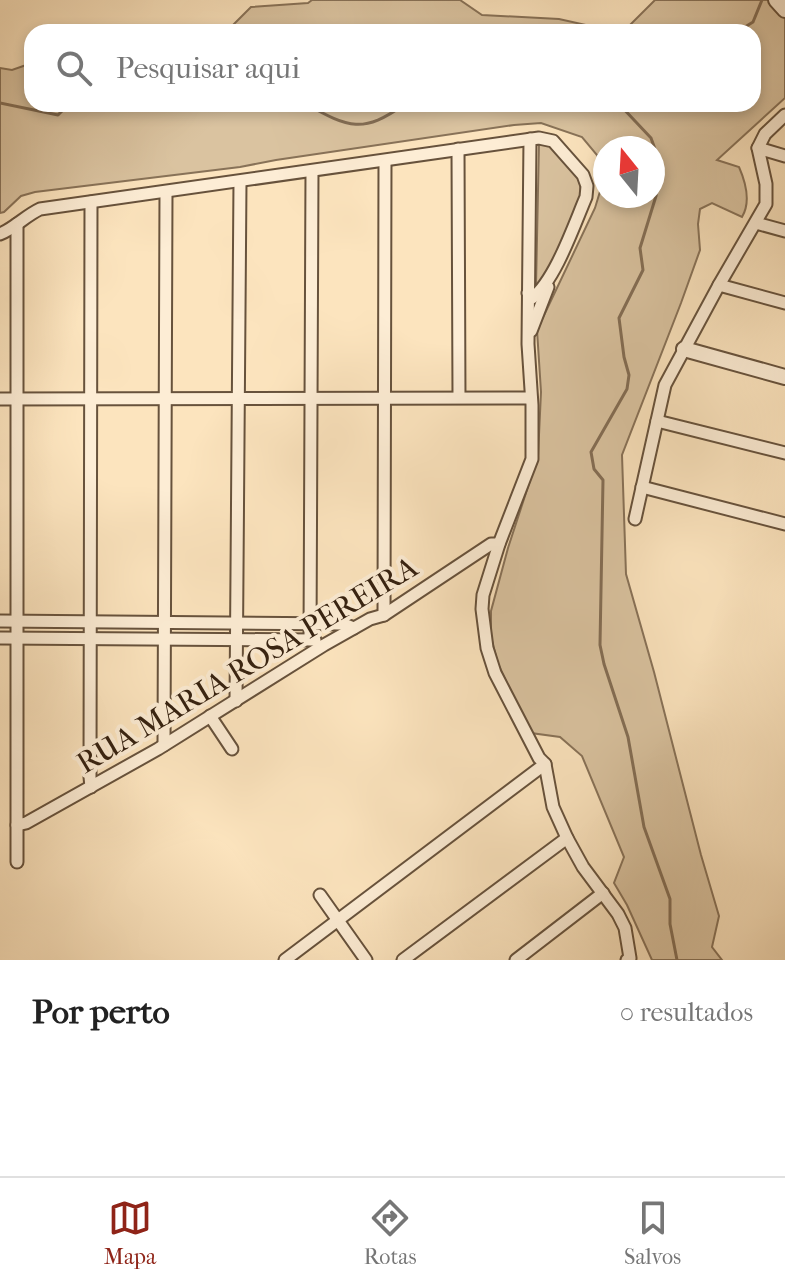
<!DOCTYPE html>
<html lang="pt">
<head>
<meta charset="utf-8">
<style>
  :root { --surface:#fff; --page:#f6f6f6; --text:#222; --muted:#767676; --line:#e0e0e0; --accent:#8f2418 }
  body { margin:0; font-family:"IM FELL French Canon",serif; background:var(--page); color:var(--text) }
  .compass { position:absolute; left:593px; top:136px; width:72px; height:72px; border-radius:50%; background:var(--surface); box-shadow:0 4px 12px #0003; rotate:342deg }
  .list { margin:0; padding:0; list-style:none }
  h2 { display:flex; justify-content:space-between; align-items:center; height:104px; margin:0; padding:0 32px; font-size:34px }
  h2 small { font-size:26px; font-weight:400; color:var(--muted) }
  .icon { flex:none; width:44px; height:44px; fill:none; stroke:currentColor; stroke-width:2; stroke-linecap:round; stroke-linejoin:round }
  .map { position:relative; flex:none; width:785px; height:960px; overflow:hidden }
  .search { position:absolute; background:var(--surface); box-shadow:0 4px 12px #0003; left:24px; right:24px; top:24px; height:88px; display:flex; align-items:center; gap:20px; box-sizing:border-box; padding:0 28px; border-radius:24px; color:var(--muted); font-size:30px }
  .sheet { height:216px; background:var(--surface) }
  nav { display:flex; justify-content:space-around; align-items:center; box-sizing:border-box; height:112px; border-top:2px solid var(--line); background:var(--surface); font-size:22px; color:var(--muted) }
  nav a { display:grid; justify-items:center; gap:4px }
  nav .on { color:var(--accent) }
  .map>svg:first-child { display:block }
  .green { fill:#dac3a0; stroke:#887258; stroke-width:2 }
  .lines { fill:none; stroke-linecap:round; stroke-linejoin:round }
  .stream { stroke:#846e55; stroke-width:3 }
  .minor-casing { stroke:#67523c; stroke-width:15 }
  .tertiary-casing { stroke:#67523c; stroke-width:18 }
  .minor { stroke:#fdedd5; stroke-width:11 }
  .tertiary { stroke:#fdedd5; stroke-width:14 }
  .labels { text-anchor:middle; stroke-width:8; stroke-linejoin:round; paint-order:stroke }
  .street-label { font-size:30px; fill:#352110; stroke:#fdedd5 }
</style>
</head>
<body>
<div class="map">
<svg width="785" height="960" viewBox="0 0 785 960">
  <rect width="100%" height="100%" fill="#fce4be"/>
  <filter id="stains"><feTurbulence type="fractalNoise" baseFrequency=".0025" numOctaves="4"/><feColorMatrix values="0 0 0 0 .2 0 0 0 0 .09 0 0 0 0 .02 0 0 0 .5 -.17"/></filter>
  <radialGradient id="worn" r=".72"><stop offset=".6" stop-color="#630" stop-opacity="0"/><stop offset="1" stop-color="#630" stop-opacity=".3"/></radialGradient>
  <!-- green -->
  <g class="green">
    <polygon points="312,0 460,0 482,15 559,19 617,32 217,32 229,29 251,7 308,3"/>
    <path d="M655,0H785V98L717,160L739,167C746,183 751,202 742,217L712,203L700,209L698,224L700,250L681,303L622,455L626,574L654,672L701,855L719,916L712,947L722,960H652L627,905L614,883L624,857L582,756L560,737L531,733L498,664L491,637V611L508,548L538,456L541,392L537,330L595,208L605,175V196H653V148H605V171L597,155L582,137L541,123L514,125L276,160L240,167L35,192L21,196L4,212L0,213V68L12,70L32,63V104H753V32H620L629,26Z"/>
    <path d="M539,143C559,144 582,174 581,194L543,288L537,289L536,286Z"/>
  </g>
  <g class="lines">
    <!-- stream -->
    <g class="stream">
      <polyline points="737,32 753,22 762,0"/>
      <polyline points="0,103 58,115 69,104"/>
      <path d="M306,104C349,128 363,134 405,104"/>
      <polyline points="619,104 651,138 660,163 656,196 640,248 643,270 619,318 624,357 629,375 627,389 591,452 594,469 603,480 600,645 604,664 628,737 644,827 670,899 670,924 677,960"/>
    </g>
    <defs>
      <g id="minor">
        <polyline points="530,139 528,344 532,405 532,459 499,544 483,595 482,609 487,648 495,673 539,758 545,764 553,807 567,838 583,867 618,914 625,928 630,958 627,960"/>
        <polyline points="758,148 785,156"/>
        <polyline points="458,149 459,397"/>
        <polyline points="756,223 785,231"/>
        <path d="M0,234C15,228 25,216 40,209L539,138L553,141L583,175L587,186L586,197C574,225 555,281 532,298H530L528,293"/>
        <polyline points="719,285 785,303"/>
        <polyline points="531,331 548,287"/>
        <polyline points="0,399 531,398"/>
        <polyline points="657,421 785,453"/>
        <polyline points="642,487 785,524"/>
        <polyline points="635,519 665,385 719,285 766,204 766,184 758,148 765,134 785,115"/>
        <polyline points="384,615 385,161"/>
        <polyline points="0,621 344,624 354,628"/>
        <polyline points="0,638 315,640"/>
        <polyline points="310,639 312,171"/>
        <polyline points="236,701 240,182"/>
        <polyline points="210,716 232,749"/>
        <polyline points="164,745 166,192"/>
        <polyline points="91,787 90,777 91,202"/>
        <polyline points="17,825 26,823 158,749 324,645 370,619 384,615 491,544 499,544"/>
        <polyline points="17,862 17,224"/>
        <polyline points="320,895 366,960"/>
        <polyline points="285,960 545,764"/>
        <polyline points="403,960 567,838"/>
        <polyline points="516,960 603,893"/>
      </g>
      <g id="tertiary">
        <polyline points="776,0 785,10"/>
        <polyline points="684,349 785,377"/>
      </g>
    </defs>
    <!-- minor casing -->
    <use href="#minor" class="minor-casing"/>
    <!-- tertiary casing -->
    <use href="#tertiary" class="tertiary-casing"/>
    <!-- minor -->
    <use href="#minor" class="minor"/>
    <!-- tertiary -->
    <use href="#tertiary" class="tertiary"/>
  </g>
  <g class="labels">
    <!-- street labels -->
    <g class="street-label">
      <text transform="translate(247 665) rotate(-31)" y="10">RUA MARIA ROSA PEREIRA</text>
    </g>
  </g>
  <rect width="100%" height="100%" filter="url(#stains)"/>
  <rect width="100%" height="100%" fill="url(#worn)"/>
</svg>
<svg class="compass" viewBox="-18 -18 36 36"><path d="M0-13l5 13h-10z" fill="#e53935"/><path d="M0 13l5-13h-10z" fill="#767676"/></svg>
<div class="search"><svg class="icon" aria-label="search" viewBox="0 0 24 24"><circle cx="10" cy="10" r="6"/><path d="M15 15l6 6"/></svg>Pesquisar aqui</div>
</div>
<section class="sheet">
<h2>Por perto<small>0 resultados</small></h2>
<ul class="list">
</ul>
</section>
<nav>
<a class="on"><svg class="icon" aria-label="map" viewBox="0 0 24 24"><path d="M3 6l6-2 6 2 6-2v14l-6 2-6-2-6 2zM9 4v14M15 6v14"/></svg>Mapa</a>
<a><svg class="icon" aria-label="directions" viewBox="0 0 24 24"><path d="M12 3l9 9-9 9-9-9zM9 14v-3h6M13 9l2 2-2 2"/></svg>Rotas</a>
<a><svg class="icon" aria-label="saved" viewBox="0 0 24 24"><path d="M7 4h10v16l-5-4-5 4z"/></svg>Salvos</a>
</nav>
</body>
</html>
